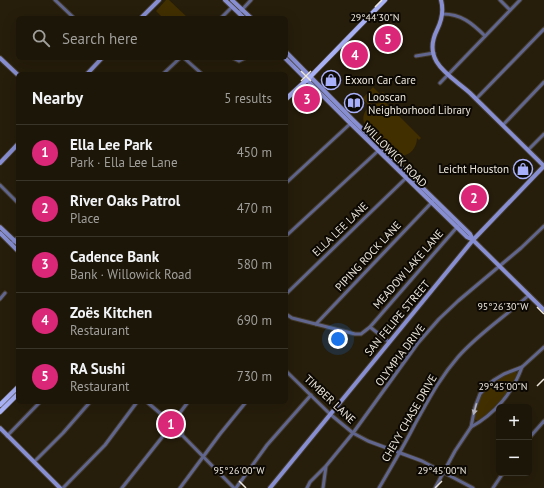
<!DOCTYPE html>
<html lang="en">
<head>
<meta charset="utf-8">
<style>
  :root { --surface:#1c1608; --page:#251f12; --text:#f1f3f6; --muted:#a09f9c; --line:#3a3529; --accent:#db2777 }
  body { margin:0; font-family:"PT Sans",sans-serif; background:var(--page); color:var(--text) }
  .controls { position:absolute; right:12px; bottom:12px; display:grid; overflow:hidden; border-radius:6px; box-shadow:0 4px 16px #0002 }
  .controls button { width:36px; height:36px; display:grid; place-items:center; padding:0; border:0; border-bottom:1px solid var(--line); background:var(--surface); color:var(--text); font:20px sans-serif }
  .you { position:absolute; left:338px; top:339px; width:14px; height:14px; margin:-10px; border:3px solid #fff; border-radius:50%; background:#1a73e8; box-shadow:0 0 0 6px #1a73e833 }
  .badge { display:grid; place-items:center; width:26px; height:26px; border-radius:50%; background:var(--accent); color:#fff; font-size:13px; font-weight:700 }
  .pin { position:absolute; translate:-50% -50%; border:2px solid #fff; box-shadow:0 1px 4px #0006 }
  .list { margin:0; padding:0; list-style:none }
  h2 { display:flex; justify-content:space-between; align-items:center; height:52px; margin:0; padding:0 16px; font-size:17px }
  h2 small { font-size:13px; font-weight:400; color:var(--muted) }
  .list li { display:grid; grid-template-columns:26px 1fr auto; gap:12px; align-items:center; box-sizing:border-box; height:56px; padding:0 16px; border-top:1px solid var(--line) }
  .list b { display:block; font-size:15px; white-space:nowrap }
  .list p { margin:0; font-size:13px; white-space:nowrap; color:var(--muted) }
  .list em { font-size:13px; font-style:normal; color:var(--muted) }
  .icon { flex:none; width:22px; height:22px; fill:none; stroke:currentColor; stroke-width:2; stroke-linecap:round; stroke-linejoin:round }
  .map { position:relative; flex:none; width:544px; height:488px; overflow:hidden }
  .search { position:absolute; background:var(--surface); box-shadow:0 4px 16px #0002; left:16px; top:16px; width:272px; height:44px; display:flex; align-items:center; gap:10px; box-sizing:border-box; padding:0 14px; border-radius:6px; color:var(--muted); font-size:15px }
  .panel { position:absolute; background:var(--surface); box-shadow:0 4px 16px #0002; left:16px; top:72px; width:272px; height:332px; border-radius:6px }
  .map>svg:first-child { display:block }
  .green { fill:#412f00 }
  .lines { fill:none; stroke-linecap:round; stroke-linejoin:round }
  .street-casing { stroke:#423928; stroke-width:5 }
  .secondary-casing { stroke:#423928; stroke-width:6 }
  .primary-casing { stroke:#423928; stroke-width:6 }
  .street { stroke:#61668f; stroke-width:3 }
  .secondary { stroke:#878ed1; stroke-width:4 }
  .primary { stroke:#a7b0f5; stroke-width:4.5 }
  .oneway { fill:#b4b3bd }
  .ticks { fill:none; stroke:#ece6db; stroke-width:1.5 }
  .labels { text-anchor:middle; stroke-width:4; stroke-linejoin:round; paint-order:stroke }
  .poi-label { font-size:11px; fill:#ece6db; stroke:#0c0803; text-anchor:start }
  .street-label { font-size:11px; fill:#ece6db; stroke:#0c0803 }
  .ticks-label { font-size:10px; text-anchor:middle; fill:#ece6db; stroke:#0c0803; stroke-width:4; stroke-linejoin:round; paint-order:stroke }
</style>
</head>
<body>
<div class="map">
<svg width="544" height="488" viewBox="0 0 544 488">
  <rect width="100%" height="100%" fill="#261d0b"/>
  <!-- green -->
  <g class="green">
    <polygon points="166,0 169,0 188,18 163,18 156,11"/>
    <path d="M373,87L380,94L383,92L386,95L382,99L421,138L419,140L417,138C417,150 406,160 394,154C389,151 368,131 365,125C359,113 370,103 382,103L379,100L381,98L378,96L369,105L362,99Z"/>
    <path d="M515,371L517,373C513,385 489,422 475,420C473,407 484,389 494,381C500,376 508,374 515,371Z"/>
    <path d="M165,415C174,417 182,424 181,434C171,436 165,427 161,419L162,416Z"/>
  </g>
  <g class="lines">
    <defs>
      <g id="street">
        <polyline points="55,0 74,18"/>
        <polyline points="500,0 510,10"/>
        <polyline points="239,13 251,0"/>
        <path d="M443,14C461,14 472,23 485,36"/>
        <polyline points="221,18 232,7"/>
        <polyline points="416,56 434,53"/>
        <polyline points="184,58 202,74"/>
        <polyline points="233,58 239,61 245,58"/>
        <polyline points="163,74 180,58"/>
        <polyline points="440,83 520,0"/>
        <polyline points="476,99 544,29"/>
        <polyline points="503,125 544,82"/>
        <polyline points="528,150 544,134"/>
        <polyline points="286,183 351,123"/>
        <polyline points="0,185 18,203"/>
        <polyline points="286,236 379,150"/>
        <polyline points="11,244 18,237"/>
        <polyline points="286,294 406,178"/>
        <polyline points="0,299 5,293"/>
        <polyline points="286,314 292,318 355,334 361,334 370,327 458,226"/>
        <polyline points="316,324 434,200"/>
        <polyline points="370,327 389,342"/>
        <polyline points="286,371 330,414 353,433 368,441 422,461 473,488"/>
        <polyline points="147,402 161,414"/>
        <path d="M165,413C175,415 186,424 182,435C171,439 158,425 161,414Z"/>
        <polyline points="176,418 188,402"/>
        <path d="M471,427C495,414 513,392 522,367"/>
        <polyline points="182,435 234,488"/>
        <polyline points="7,436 40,402"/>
        <polyline points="529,438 544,421"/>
        <polyline points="34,462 63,433 90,402"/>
        <polyline points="63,488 105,445 137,402"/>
        <polyline points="122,488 167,431"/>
        <polyline points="180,488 220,434 246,402"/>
        <polyline points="236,488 267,445 311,395"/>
        <polyline points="307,488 310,482 325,467"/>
        <polyline points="323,488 326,466 353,433 418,343 439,319 458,301 521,248 544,226"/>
        <path d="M379,488C391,467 404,446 415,424C429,399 439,379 458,357C479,333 506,316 529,295"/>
        <polyline points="435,488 455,451 471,427 475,407 480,394 487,386 494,380 504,374 522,367 544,347"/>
        <polyline points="493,488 503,473"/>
      </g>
      <g id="secondary">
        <polyline points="225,0 244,18"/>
        <polyline points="232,0 251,18"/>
        <polyline points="141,18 159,0"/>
        <polyline points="286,52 353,120 470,234 473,240"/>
        <polyline points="0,58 18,75"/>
        <polyline points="285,58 350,123 467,237 473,240 544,310"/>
        <polyline points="87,74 102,58"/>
        <polyline points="0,163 18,144"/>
        <polyline points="0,227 18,244"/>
        <polyline points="0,233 18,251"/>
        <polyline points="0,428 60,488"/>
        <path d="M270,488L473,240L544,166L470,93C451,76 421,62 437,30C442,20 444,11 441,0"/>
      </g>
      <g id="primary">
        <polyline points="286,99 310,77 385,0"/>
        <polyline points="0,405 18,387"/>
        <polyline points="0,412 18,394"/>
      </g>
    </defs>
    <!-- street casing -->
    <use href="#street" class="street-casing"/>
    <!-- secondary casing -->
    <use href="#secondary" class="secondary-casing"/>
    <!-- primary casing -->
    <use href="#primary" class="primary-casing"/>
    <!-- street -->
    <use href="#street" class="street"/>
    <!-- secondary -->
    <use href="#secondary" class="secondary"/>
    <!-- primary -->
    <use href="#primary" class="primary"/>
  </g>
  <!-- one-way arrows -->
  <defs><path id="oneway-solid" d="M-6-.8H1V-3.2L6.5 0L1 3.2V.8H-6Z"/></defs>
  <use class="oneway" href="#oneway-solid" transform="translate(475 409) rotate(105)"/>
  <!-- ticks -->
  <path class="ticks" d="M375,7L382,0M301,71L311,81M301,81L311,71M537,307L544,314M537,386L544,379M239,481L246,488M435,488L442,481"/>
  <!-- icons -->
  <defs>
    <symbol id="shop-ring" viewBox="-11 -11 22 22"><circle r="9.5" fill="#0c0803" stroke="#a8b0fc" stroke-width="1.5"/><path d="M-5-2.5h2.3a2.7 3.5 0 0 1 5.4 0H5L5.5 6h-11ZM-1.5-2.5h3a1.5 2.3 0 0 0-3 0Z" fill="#a8b0fc"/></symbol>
    <symbol id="library-ring" viewBox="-11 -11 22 22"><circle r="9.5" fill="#0c0803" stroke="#a8b0fc" stroke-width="1.5"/><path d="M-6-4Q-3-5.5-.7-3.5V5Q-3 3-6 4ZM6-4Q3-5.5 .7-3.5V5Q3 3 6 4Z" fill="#a8b0fc"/></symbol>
  </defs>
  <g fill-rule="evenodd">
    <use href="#shop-ring" x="320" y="69" width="22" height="22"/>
    <use href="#library-ring" x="343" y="92" width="22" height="22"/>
    <use href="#shop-ring" x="512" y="158" width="22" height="22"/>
  </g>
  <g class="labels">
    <!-- poi labels -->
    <g class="poi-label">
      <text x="345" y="84">Exxon Car Care</text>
      <text x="368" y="101">Looscan<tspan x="368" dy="13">Neighborhood Library</tspan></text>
      <text x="509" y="173" text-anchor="end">Leicht Houston</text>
    </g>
    <!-- street labels -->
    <g class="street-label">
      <text transform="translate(395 155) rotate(45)" y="4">WILLOWICK ROAD</text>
      <text transform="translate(340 229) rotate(-44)" y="4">ELLA LEE LANE</text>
      <text transform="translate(368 256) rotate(-47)" y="4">PIPING ROCK LANE</text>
      <text transform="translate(408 269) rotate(-49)" y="4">MEADOW LAKE LANE</text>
      <text transform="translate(397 318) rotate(-50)" y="4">SAN FELIPE STREET</text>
      <text transform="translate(400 355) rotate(-53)" y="4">OLYMPIA DRIVE</text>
      <text transform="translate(330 399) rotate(43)" y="4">TIMBER LANE</text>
      <text transform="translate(409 418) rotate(-60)" y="4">CHEVY CHASE DRIVE</text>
    </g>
  </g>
  <g class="ticks-label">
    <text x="375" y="21">29°44'30"N</text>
    <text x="503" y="310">95°26'30"W</text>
    <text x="503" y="390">29°45'00"N</text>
    <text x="239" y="474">95°26'00"W</text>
    <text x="442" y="474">29°45'00"N</text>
  </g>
</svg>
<div class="controls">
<button>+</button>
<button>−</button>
</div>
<div class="you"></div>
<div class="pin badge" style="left:171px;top:424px">1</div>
<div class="pin badge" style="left:474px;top:198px">2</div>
<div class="pin badge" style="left:307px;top:99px">3</div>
<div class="pin badge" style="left:355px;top:55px">4</div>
<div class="pin badge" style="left:388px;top:39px">5</div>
<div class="search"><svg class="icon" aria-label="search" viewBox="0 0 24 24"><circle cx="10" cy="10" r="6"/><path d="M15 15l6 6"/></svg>Search here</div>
<section class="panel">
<h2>Nearby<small>5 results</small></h2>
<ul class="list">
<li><span class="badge">1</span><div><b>Ella Lee Park</b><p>Park · Ella Lee Lane</p></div><em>450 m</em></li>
<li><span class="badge">2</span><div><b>River Oaks Patrol</b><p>Place</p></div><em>470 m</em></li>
<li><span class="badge">3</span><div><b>Cadence Bank</b><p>Bank · Willowick Road</p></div><em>580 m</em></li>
<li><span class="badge">4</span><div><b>Zoës Kitchen</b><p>Restaurant</p></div><em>690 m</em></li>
<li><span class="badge">5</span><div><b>RA Sushi</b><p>Restaurant</p></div><em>730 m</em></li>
</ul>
</section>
</div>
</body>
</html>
